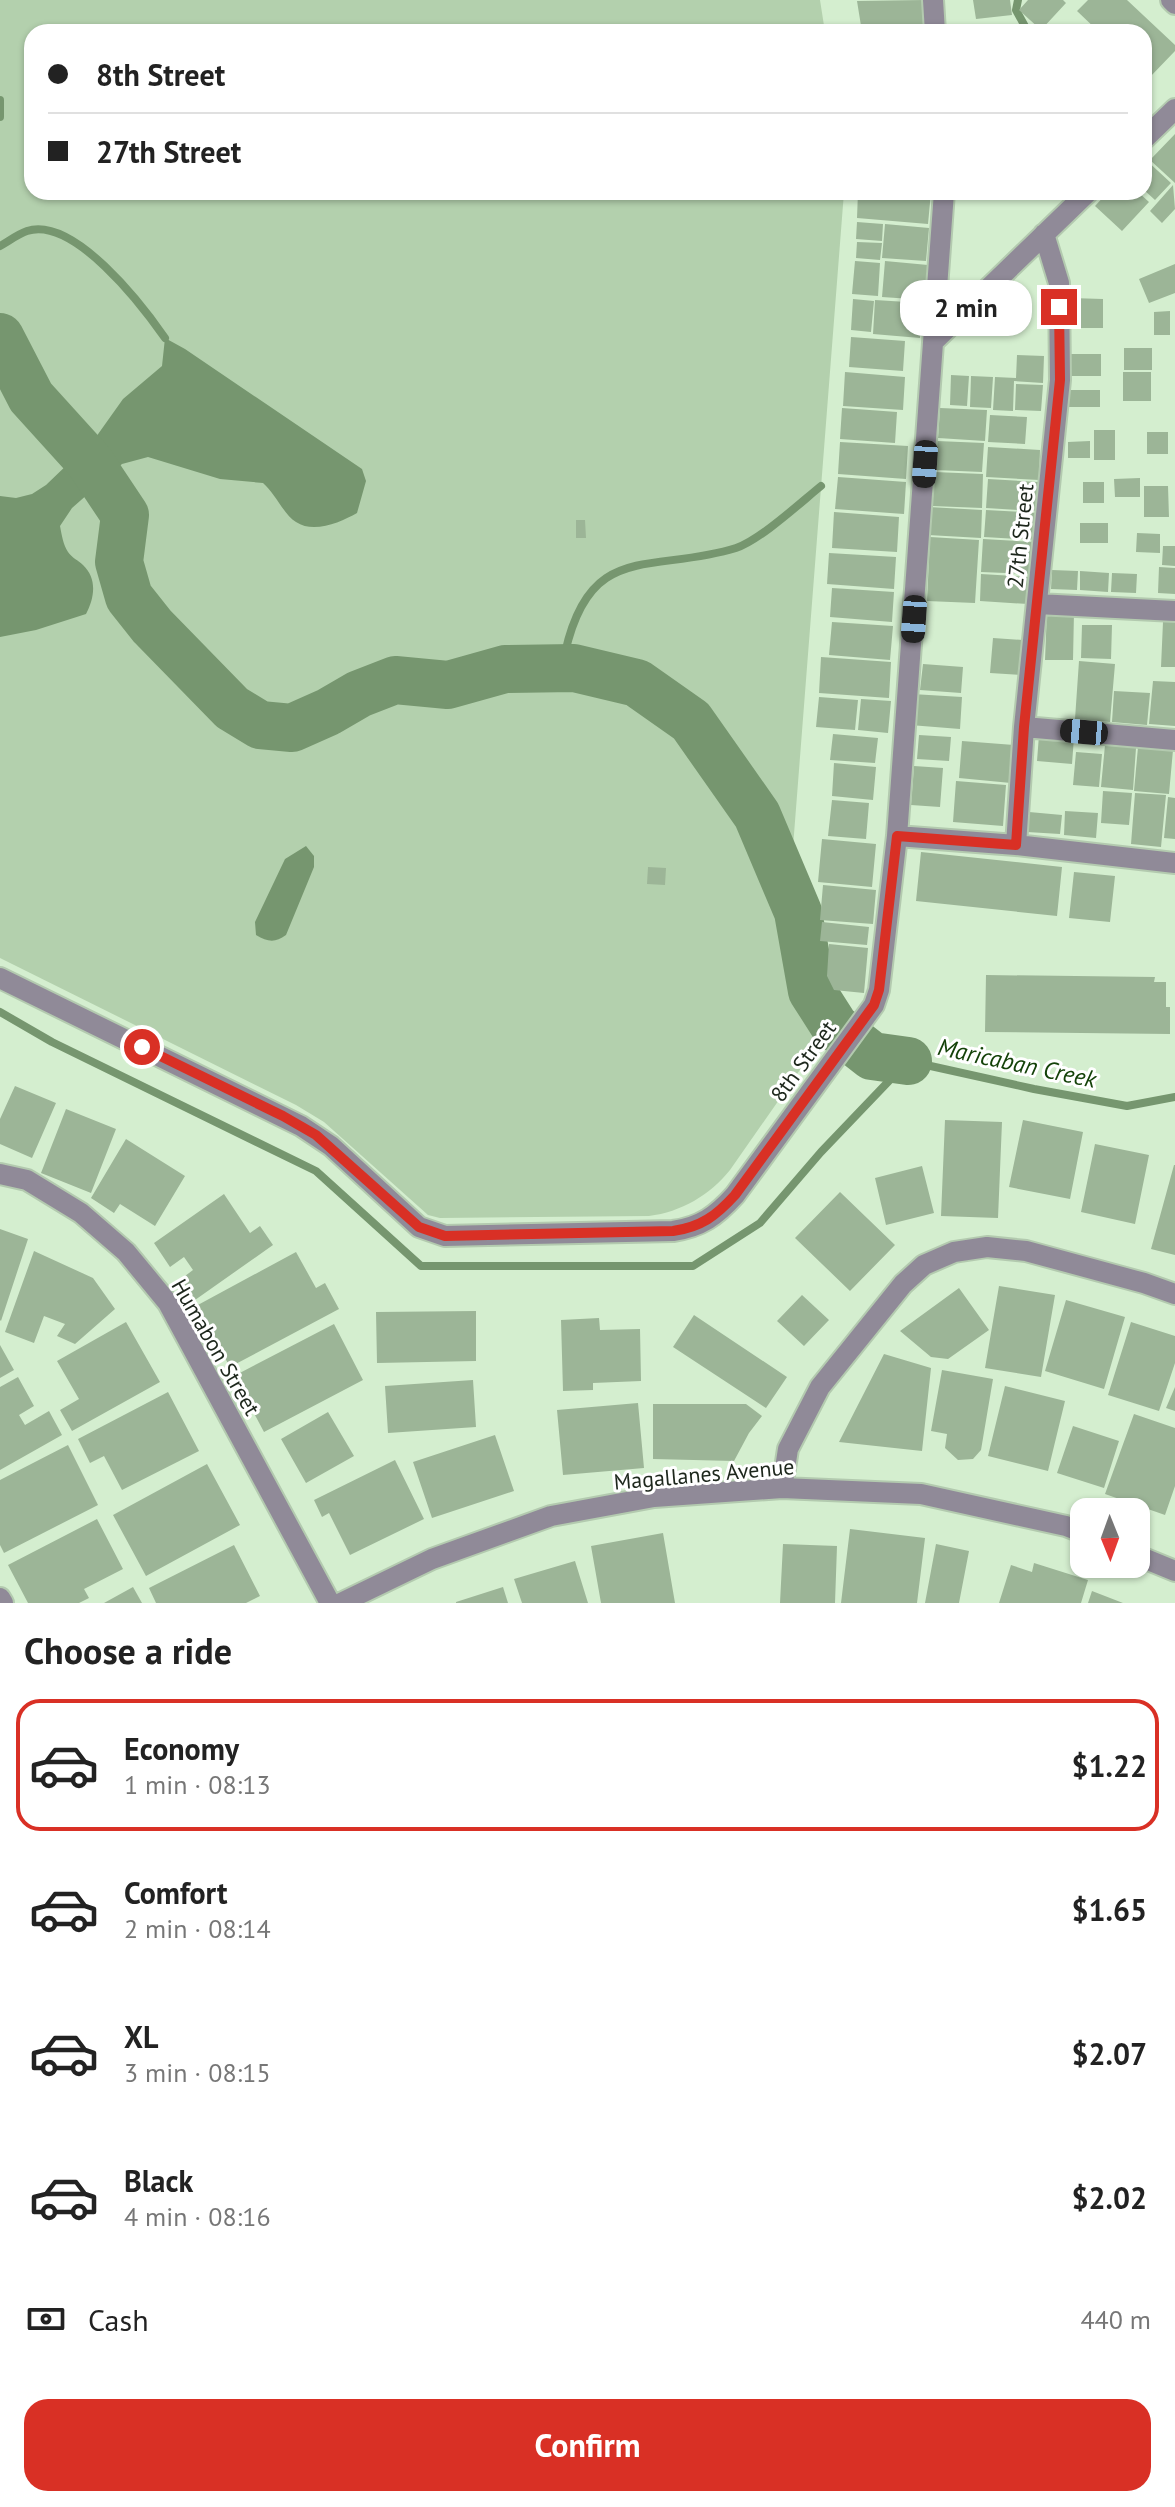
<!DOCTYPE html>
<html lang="en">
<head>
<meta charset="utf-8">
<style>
  body { margin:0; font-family:"PT Sans",sans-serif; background:#f6f6f6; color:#222; height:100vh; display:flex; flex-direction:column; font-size:30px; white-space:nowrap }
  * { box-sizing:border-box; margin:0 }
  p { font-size:26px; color:#767676 }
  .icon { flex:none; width:44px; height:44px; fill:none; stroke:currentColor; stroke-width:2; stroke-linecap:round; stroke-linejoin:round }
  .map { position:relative; height:1603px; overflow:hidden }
  .panel { display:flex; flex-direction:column; background:#fff; flex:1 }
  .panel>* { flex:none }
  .banner { position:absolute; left:24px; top:24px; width:1128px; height:176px; border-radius:24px; box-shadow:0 2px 6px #0004; display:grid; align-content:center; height:176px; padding:0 24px; background:#fff }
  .needle { width:52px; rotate:179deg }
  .fabs { position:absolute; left:1070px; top:1498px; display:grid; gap:16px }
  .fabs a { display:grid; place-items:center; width:80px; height:80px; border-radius:16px; background:#fff; box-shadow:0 2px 6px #0004; font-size:40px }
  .end { position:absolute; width:36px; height:36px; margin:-18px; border:10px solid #d93025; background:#fff; box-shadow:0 0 0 4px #fff }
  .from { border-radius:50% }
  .bubble { position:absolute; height:56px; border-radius:24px; background:#fff; box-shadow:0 2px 6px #0004; font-size:26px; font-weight:600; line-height:56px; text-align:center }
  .car { position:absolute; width:24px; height:48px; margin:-24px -12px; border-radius:10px; box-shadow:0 0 6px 2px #0007; background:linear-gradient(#222 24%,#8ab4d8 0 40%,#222 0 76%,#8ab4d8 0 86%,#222 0) }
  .banner b { display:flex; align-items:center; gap:28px; height:76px; font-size:30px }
  .banner b+b { border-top:2px solid #e0e0e0 }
  .banner i { width:20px; height:20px; background:#222 }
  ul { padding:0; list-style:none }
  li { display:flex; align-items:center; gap:24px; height:132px; margin:0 16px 12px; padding:0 8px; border:4px solid transparent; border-radius:24px }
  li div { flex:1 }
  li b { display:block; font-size:30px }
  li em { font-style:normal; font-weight:600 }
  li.current { border-color:#d93025 }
  li>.icon { width:72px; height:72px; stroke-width:1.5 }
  h2 { padding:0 24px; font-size:36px; line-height:96px }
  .pay { display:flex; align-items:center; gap:20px; height:88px; padding:0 24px; font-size:30px }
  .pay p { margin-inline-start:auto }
  .primary-button { display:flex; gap:16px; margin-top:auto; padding:16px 24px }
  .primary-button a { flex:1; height:92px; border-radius:24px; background:#d93025; color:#fff; font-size:32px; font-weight:600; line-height:92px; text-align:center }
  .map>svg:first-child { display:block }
  .green { fill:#b3d0ad }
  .water { fill:#76966f }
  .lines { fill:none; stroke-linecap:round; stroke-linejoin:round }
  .stream { stroke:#76966f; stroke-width:8 }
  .river { stroke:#76966f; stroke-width:48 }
  .building { fill:#9cb597 }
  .minor-casing { stroke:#b3caaf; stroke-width:24 }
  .minor { stroke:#908a98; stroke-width:20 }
  .route { stroke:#d93025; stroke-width:10 }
  .labels { text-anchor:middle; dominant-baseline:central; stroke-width:6; stroke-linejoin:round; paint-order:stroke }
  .street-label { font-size:22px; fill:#1d271c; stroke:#fff }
  .water-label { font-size:24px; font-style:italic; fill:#144209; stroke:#fff }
</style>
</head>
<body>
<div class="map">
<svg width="1175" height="1603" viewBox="0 0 1175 1603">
  <rect width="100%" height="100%" fill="#d4eecf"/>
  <path class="green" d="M0,0H820L825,32H32V192H844L787,924L820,1041L730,1170C710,1195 681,1212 649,1216L440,1218L428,1215L324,1122L296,1105L0,958Z"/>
  <path class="water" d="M165,338L185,349L362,469L366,481L357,513C341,522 314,534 296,522C284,515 275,493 263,483L220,479L148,457L122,464L72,508L60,526C62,536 63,544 68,552C72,558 78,560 83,565C98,579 94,599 86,614L36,630L0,637V496L16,498L32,494L46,485L96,437L123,399L162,366Z
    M306,846L314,856V867L286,935C275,943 268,942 256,935L255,922L285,859Z"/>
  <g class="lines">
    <path class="stream" d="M1018,0L1016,10L1028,32
      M0,100V117
      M0,246C9,241 18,234 27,231C74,216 142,305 165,338
      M574,668L565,653C590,540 652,574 736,548C760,540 800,503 821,486
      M0,1012L52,1042L316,1171L421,1266H693L760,1223L821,1152L908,1061L1034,1089L1127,1106L1175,1097"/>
    <path class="river" d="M0,337L31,397L89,461L125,515L119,562L129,597L152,626L232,708L260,725L292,728L328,712L359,694L395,680L448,685L505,669L574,668L637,683L691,721L757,815L798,912L812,991L835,1027L872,1056L908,1061"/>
  </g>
  <path class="building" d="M924,0L928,25L889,32H862L857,1Z
    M973,0H1010L1012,15L976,19Z
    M1028,0H1063L1066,3L1041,30L1019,10Z
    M1088,0H1127L1175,45V51L1149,78L1144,74V32H1099L1077,11Z
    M1175,134V183L1150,160Z
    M1144,158L1171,183L1155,200L1144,190Z
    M1173,185L1175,209L1162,223L1150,211Z
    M858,192H931L928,224L857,218Z
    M1108,192H1138L1149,202L1122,231L1095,206Z
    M857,222L883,224L882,241L856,239Z
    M885,224L929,228L926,261L882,258Z
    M857,242L882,243L880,260L856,258Z
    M855,261L880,263L878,296L852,294Z
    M885,261L928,265L926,300L882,297Z
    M1175,264V293L1149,303L1139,279Z
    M1071,298L1103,299V328H1071Z
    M853,299L874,301L871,332L851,330Z
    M875,300L923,303L920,338L873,334Z
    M1170,311V335H1154V312Z
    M851,337L905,341L903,371L849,367Z
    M1124,348H1152V370H1124Z
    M1069,354H1101V376H1069Z
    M1017,355L1044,356L1043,383L1014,381L1013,411L993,410L995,377L1016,378Z
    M845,372L905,377L903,410L843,406Z
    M1123,372H1151V401H1123Z
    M951,375L969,376L967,406L950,405Z
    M971,376L993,377L991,408L970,407Z
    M1016,384L1043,385L1041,411L1015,410Z
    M1067,390H1100V407H1066Z
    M842,408L897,412L895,443L840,439Z
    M940,408L987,410L985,441L938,438Z
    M990,415L1027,417L1025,444L988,442Z
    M1094,430H1115V460H1094Z
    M1147,432H1168V454H1147Z
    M937,441L984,443L982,472L935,470Z
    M1090,441V458H1068V442Z
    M840,442L908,446L906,479L838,474Z
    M988,447L1040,450L1039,480L986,477Z
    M934,472L983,474L982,508L932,506Z
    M838,477L906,482L904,514L835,509Z
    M1140,478V497H1115L1114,479Z
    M988,479L1038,482L1037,511L986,508Z
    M1083,482H1104V503H1083Z
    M1144,486H1168L1169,517H1144Z
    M929,507L982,510L981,538L928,535Z
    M986,510L1038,513L1037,540L984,537Z
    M834,512L899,517L897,552L832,548Z
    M576,520H585L586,538H576Z
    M1080,523H1108V543H1080Z
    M1137,533L1160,534V553L1136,552Z
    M930,537L979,540L975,603L927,601Z
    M983,539L1034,542L1032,574L981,572Z
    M1163,546H1175V566L1162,565Z
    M829,553L896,557L894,589L827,584Z
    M1159,567L1175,568V594L1158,593Z
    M1052,570L1078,571L1077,590L1051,589Z
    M1080,571L1109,573L1108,592L1080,590Z
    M1112,573L1137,574L1136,593L1111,592Z
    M981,574L1030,577L1028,604L980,601Z
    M832,588L894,592L892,622L830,617Z
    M1047,611L1074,612L1073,660H1045Z
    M832,622L893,626L890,660L829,655Z
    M1163,622H1175V667H1161Z
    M1082,625H1112L1111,659L1081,658Z
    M993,638L1023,640L1021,675L990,673Z
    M821,657L891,662L889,698L819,693Z
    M1079,661L1115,664L1110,722L1075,719Z
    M923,664L963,667L961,693L920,690Z
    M1153,681L1175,682V726L1149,724Z
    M1114,691L1150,693L1147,725L1112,722Z
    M912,694L962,697L960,729L910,725Z
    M819,697L858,700L855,730L816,727Z
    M861,699L891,701L888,733L858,730Z
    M833,734L878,738L875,763L830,760Z
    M919,735L951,737L949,761L917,759Z
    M1039,735L1074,737L1072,764L1037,761Z
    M962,741L1014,745L1011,783L959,778Z
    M1105,745L1136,748L1133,790L1101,787Z
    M1138,747L1173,750L1169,794L1134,791Z
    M1076,752L1102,754L1099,787L1073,785Z
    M834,763L876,767L873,800L832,796Z
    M914,766L943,768L940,807L911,805Z
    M956,781L1006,785L1003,826L953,822Z
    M1103,791L1132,793L1129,825L1101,823Z
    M1135,793L1166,795L1161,847L1131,844Z
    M1168,797L1175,798V839L1164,838Z
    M832,800L869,803L866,839L828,836Z
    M1065,811L1098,813L1096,838L1064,835Z
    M1029,812L1062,815L1060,834L1027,832Z
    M822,839L876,844L872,887L818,882Z
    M921,852L1062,867L1057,916L916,901Z
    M648,867L666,868L665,885L647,884Z
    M1074,872L1115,876L1110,922L1069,918Z
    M823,885L876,890L873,924L820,920Z
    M822,922L869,927L867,945L820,941Z
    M829,944L868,948L864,993L834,990L827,976Z
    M986,975L1155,977L1154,982H1166V1007H1170V1034L985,1032Z
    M15,1086L56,1103L32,1158L0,1144V1119Z
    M66,1109L116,1129L91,1193L41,1173Z
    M945,1120L1002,1122L998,1218L941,1216Z
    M1023,1120L1083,1132L1070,1199L1009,1187Z
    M126,1139L185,1176L155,1226L120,1204L114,1213L91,1198Z
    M1095,1144L1149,1155L1135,1224L1081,1212Z
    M1174,1165H1175V1255L1151,1249Z
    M922,1166L934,1213L886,1225L875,1178Z
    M840,1192L895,1245L850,1291L795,1238Z
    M224,1194L250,1233L260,1226L273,1245L195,1300L181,1279L193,1270L184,1257L170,1267L154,1243Z
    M0,1229L28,1239L1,1321L0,1320Z
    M34,1251L93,1278L115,1309L75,1344L57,1336L65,1324L44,1316L34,1343L5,1332Z
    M296,1252L316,1288L325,1283L339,1309L230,1367L196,1306Z
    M999,1286L1055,1295L1041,1377L985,1368Z
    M959,1288L989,1330L948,1359L931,1357L900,1331Z
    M802,1295L829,1320L804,1346L777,1321Z
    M1066,1300L1125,1317L1104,1389L1045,1371Z
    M476,1311V1361L377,1363L376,1312Z
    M694,1315L787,1377L766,1408L673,1347Z
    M599,1318L600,1330L640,1329L641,1381L593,1383V1390L563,1391L561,1320Z
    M126,1322L160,1382L72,1431L60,1410L79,1399L57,1361Z
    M1131,1322L1175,1336V1363L1159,1411L1108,1395Z
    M334,1324L363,1380L264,1432L234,1376Z
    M0,1345L14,1370L0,1378Z
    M884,1354L931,1368L922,1451L839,1442Z
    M942,1370L993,1379L981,1450L973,1459L958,1460L945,1448L947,1434L931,1431Z
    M18,1377L34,1406L19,1415L25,1425L49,1411L62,1435L0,1470V1387Z
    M473,1380L476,1427L388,1433L385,1386Z
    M1005,1386L1065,1401L1048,1471L988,1456Z
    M1175,1387V1411L1166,1408Z
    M168,1392L199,1451L122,1490L104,1456L90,1463L78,1439Z
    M638,1403L644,1468L563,1475L557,1410Z
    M653,1404H746L762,1416L749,1433L734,1461L653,1459Z
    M328,1412L354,1456L306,1483L281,1439Z
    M1134,1414L1175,1428V1486L1165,1515L1105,1494Z
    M1073,1426L1119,1441L1104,1488L1057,1473Z
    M495,1435L514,1491L432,1518L413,1462Z
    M68,1445L98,1505L4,1553L0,1545V1480Z
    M395,1460L424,1519L350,1555L329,1513L322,1517L314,1500Z
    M207,1464L240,1525L146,1576L113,1515Z
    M97,1519L123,1569L84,1589L89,1598L79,1603H28L8,1565Z
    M850,1529L925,1538L917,1603H841Z
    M663,1533L675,1603H601L591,1546Z
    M783,1544L837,1546L835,1603H780Z
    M936,1544L969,1551L959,1603H925Z
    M234,1545L260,1596L246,1603H156L149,1588Z
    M575,1561L588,1603H522L514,1579Z
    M1034,1563L1088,1580L1081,1603H999L1011,1565L1032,1572Z
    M133,1587L142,1603H104Z
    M503,1587L508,1603H456V1602Z
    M1092,1591L1123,1603H1088Z"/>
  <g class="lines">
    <g class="minor-casing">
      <path id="minor" d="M933,0L935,32
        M1171,0L1175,4
        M1144,139L1175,109
        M935,340L1088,192
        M1037,604L1175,611
        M1024,727L1175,740
        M897,836L1016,845L1175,863
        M1016,845L1024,727L1060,380L1059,283L1044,234
        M0,978L301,1126L331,1146L419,1227L445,1236L673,1231C701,1227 716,1216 735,1195L874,1005L879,990L897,836L944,192
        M0,1174L27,1180L81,1213L126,1252L168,1303L330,1603
        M782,1488L788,1449L820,1387L903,1284L924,1265L954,1252L987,1247L1026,1251L1144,1283L1175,1294
        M1136,1555L1175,1571
        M0,1598L3,1603
        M341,1603L432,1559L551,1516L654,1497L782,1488L921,1494L1066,1526L1084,1533"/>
    </g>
    <use href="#minor" class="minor"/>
  </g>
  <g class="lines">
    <path class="route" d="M142,1047L283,1116L316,1135L419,1227L445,1236L673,1231C701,1227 716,1216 735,1195L874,1005L879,990L897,836L1016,845L1024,727L1060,380L1059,307"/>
  </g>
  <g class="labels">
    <g class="street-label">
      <text transform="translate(1020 536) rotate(-84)">27th Street</text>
      <text transform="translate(803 1061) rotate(-54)">8th Street</text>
      <text transform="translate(216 1347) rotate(60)">Humabon Street</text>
      <text transform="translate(704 1474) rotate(-5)">Magallanes Avenue</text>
    </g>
    <g class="water-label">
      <text transform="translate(1017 1063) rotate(12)">Maricaban Creek</text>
    </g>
  </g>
</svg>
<div class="fabs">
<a><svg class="needle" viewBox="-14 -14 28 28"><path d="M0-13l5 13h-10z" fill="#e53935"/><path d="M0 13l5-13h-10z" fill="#767676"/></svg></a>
</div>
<i class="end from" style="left:142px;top:1047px"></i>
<i class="end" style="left:1059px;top:307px"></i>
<div class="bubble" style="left:900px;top:280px;width:132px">2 min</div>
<i class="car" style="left:925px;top:464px;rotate:184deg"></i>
<i class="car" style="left:914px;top:619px;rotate:184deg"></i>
<i class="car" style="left:1084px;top:732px;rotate:275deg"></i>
<div class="banner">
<b><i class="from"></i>8th Street</b>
<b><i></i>27th Street</b>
</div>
</div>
<section class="panel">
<h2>Choose a ride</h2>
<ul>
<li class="current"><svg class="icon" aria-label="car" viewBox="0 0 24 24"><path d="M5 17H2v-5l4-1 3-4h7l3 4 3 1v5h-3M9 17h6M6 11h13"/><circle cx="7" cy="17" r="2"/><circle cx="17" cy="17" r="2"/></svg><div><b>Economy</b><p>1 min · 08:13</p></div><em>$1.22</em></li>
<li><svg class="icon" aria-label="car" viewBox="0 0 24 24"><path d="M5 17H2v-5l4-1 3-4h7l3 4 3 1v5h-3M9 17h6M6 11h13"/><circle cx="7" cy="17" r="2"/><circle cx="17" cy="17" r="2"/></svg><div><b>Comfort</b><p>2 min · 08:14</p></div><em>$1.65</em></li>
<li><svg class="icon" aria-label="car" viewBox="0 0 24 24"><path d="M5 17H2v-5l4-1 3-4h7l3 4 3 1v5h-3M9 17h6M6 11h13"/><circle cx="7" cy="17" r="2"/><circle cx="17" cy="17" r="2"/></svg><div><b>XL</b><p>3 min · 08:15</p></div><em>$2.07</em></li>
<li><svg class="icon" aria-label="car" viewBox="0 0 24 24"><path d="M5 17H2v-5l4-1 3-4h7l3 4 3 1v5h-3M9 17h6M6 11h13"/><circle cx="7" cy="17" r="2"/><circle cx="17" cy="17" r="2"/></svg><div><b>Black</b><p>4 min · 08:16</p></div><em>$2.02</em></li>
</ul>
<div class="pay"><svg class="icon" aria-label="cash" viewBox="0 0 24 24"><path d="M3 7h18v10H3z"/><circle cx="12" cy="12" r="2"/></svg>Cash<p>440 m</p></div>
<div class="primary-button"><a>Confirm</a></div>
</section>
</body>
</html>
